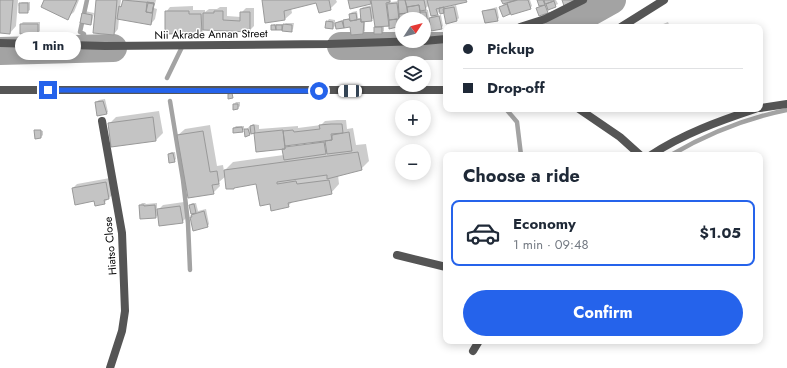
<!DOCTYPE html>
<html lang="en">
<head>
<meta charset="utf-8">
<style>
  body { margin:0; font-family:Jost,sans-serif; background:#f6f6f7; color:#1f2937; height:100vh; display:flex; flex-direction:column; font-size:15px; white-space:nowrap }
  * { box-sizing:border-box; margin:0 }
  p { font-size:13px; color:#747a83 }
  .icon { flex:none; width:22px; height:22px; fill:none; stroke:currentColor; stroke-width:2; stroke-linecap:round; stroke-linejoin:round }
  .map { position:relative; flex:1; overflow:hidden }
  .details { position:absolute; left:443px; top:152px; width:320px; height:192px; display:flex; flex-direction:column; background:#fff; border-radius:8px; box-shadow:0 2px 10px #0003 }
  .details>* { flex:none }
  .top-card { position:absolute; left:443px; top:24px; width:320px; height:88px; border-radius:8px; box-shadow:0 2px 10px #0003; display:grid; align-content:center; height:88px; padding:0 20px; background:#fff }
  .needle { width:26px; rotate:54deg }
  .buttons { position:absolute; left:395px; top:12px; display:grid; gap:8px }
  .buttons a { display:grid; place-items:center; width:36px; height:36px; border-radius:50%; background:#fff; box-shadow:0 2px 10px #0003; font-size:20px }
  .end { position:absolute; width:18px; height:18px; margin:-9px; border:5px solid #2563eb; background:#fff; box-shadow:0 0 0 2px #fff }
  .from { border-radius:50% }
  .bubble { position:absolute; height:28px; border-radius:14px; background:#fff; box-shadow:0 2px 10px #0003; font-size:13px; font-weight:700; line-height:28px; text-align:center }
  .car { position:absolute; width:12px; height:24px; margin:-12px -6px; border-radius:5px; box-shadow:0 0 3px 1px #0007; background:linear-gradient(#fff 24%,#345 0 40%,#fff 0 76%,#345 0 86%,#fff 0) }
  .top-card b { display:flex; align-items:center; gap:14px; height:38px; font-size:15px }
  .top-card b+b { border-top:1px solid #e0e1e3 }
  .top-card i { width:10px; height:10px; background:#1f2937 }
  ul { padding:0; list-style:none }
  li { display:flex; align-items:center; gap:12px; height:66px; margin:0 8px 6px; padding:0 12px; border:2px solid transparent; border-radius:8px }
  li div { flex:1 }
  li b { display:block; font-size:15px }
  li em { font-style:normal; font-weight:700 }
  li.selected { border-color:#2563eb }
  li>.icon { width:36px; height:36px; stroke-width:1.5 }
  h2 { padding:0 20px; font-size:18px; line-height:48px }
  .action { display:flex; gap:8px; margin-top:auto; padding:8px 20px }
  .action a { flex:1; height:46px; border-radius:24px; background:#2563eb; color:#fff; font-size:16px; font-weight:700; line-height:46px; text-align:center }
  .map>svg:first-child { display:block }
  .shadow { fill:#0003; fill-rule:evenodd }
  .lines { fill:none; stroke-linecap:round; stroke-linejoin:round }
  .stream { stroke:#a3a3a3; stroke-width:4.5 }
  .river { stroke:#a3a3a3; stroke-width:28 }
  .building { fill:#c4c4c4; stroke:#999; fill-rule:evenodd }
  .lane { stroke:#555; stroke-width:8 }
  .street { stroke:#555; stroke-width:8 }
  .route { stroke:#2563eb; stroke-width:5 }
  .labels { text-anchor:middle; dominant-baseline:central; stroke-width:3; stroke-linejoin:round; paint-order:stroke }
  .street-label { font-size:11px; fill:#000; stroke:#fff }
</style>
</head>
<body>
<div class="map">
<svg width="787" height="368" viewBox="0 0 787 368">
  <rect width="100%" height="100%" fill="#fff"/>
  <path class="shadow" d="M0,0H18L16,26L10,33L0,32Z
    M45,0H79L74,12L67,18Z
    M97,0H121L120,7L123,4L124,0H158H156L154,8L157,9L155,19L151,24L119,18L118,29L114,34Z
    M263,0H336L337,2L330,9L317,2L291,8L292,13L285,19L266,22Z
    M349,0H391V2L399,1V0H467L446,5V7L456,5L459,18L457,20L445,12L440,11L435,16L441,15L443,26L441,28L431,27L428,30H424V19H402V26L400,23L397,26L390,24L384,25V31L382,33L375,28L376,26L375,17L371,20L365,21V31L363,33L351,26L337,28L336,23L339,21L351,18L350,14L352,12L357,11L358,18H362L361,9L363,7L373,5L372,1L370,3ZM429,5L432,16L429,19L428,10H424Z
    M502,0H530L532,6L530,8L504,16L501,7L504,4Z
    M538,0H556L558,4L549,8L548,12L540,15L537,8L540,5Z
    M22,2H30V10L27,12L18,5Z
    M193,6V10H205V12L209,9H217L220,7H227V16L241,17V13L246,8H254V26L249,31L204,29L201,32L166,12L170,7Z
    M497,7L499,18L497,20L484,12L486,10Z
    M85,11L94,13L92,22L90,24L83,13Z
    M329,19L335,20V26L333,28L327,22Z
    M23,22H40V31L38,33L21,24Z
    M668,22L670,27H656Z
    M286,23H294L293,29L291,31L283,27L282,29H272V26L274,24H283V25Z
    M105,99L108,112L106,114L96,102L99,100Z
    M236,102H240V106L238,108L234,104Z
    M159,111L163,133L156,140L112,146L109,124L116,117Z
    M337,120H346L347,129L353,128L356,145L366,144L369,161L361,169L338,175L339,184L331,193L294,200L288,206L271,203L256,183L226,176L219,182L220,186L213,193L178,135L185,129L210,125L217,166L223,165L224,171L233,162L284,155L283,148L255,134L257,132L249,134L245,130L253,124L259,125V129L298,126V128L321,125L325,121ZM313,142V144L287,148L286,145Z
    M236,126H244V129L242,131L234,128Z
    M35,130L43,131V135L41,137L35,138Z
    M171,152H175L176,159L174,161L169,154Z
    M110,178L113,194L104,203L95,200L73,188L77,184Z
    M184,202L187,217L182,222L159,214L156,217L140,205L142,203H145L146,204L157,203V211L163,205Z
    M192,203H196L198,211L206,209L209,224L207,227L191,218L193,216L190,205Z"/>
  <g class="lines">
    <path class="stream" d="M87,0L80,32L84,34L85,51L100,49
      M167,78L182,47
      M170,101L183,180L188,223L190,270
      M506,109L517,122L521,155
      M671,155C707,134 747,118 787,110"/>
    <path class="river" d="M550,27L587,14L612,0
      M341,46H446
      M0,51L113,48"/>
  </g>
  <path class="building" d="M0,0H13L10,34L0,33Z
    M44,0H77L68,20L41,7Z
    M96,0H117L114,35L93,33Z
    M123,0L154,3L151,25L117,19L119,6L121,7ZM147,2L154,3L152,13L146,12Z
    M262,0H329L331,10L319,13L316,3L284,11L285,20L265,23Z
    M348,0H370L371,4L350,9Z
    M371,0H389L390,2L386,3L389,26L375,27Z
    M398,0H405L408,13L399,14Z
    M405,0H424L426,10L420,11L419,5L407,7Z
    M427,0H466L467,2L436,9L438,15L431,16Z
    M501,0H516L503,4Z
    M518,0H528L531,9L511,15L507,3Z
    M537,0H543L545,5L539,6Z
    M544,0H554V1L545,4Z
    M562,0H575L564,6Z
    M554,1L556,7L548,10L546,4Z
    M19,3H28V13H19Z
    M148,3L154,4L152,13L146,12Z
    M397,3L399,19L389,20L387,4Z
    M507,4L510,14L503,17L499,7Z
    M419,5L421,19H408L407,7Z
    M545,5L548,13L539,16L536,8Z
    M370,7L372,21L361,22L360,9Z
    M444,7V13L440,14L439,8Z
    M454,7L457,21L446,24L443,9Z
    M495,9L498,21L485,23L482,11Z
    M165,11H189V14H201L202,33L165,34Z
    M214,11H223V20L240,21V12H250V32L203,30V13H214Z
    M420,12H426L428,24L424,25V19H421Z
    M82,13L92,15L91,25L80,23Z
    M356,13L357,20L350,21L349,14Z
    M408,13V19H402V27H400L399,14Z
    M439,16L442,29L431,31L429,18Z
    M349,19L350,21L361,19V22H364L363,34L351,35L350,27L344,28L343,20Z
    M397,19V27L389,29V20Z
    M326,21L333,22V29L325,28Z
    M342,21L344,28L336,29L335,23Z
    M20,24H38V34H20Z
    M283,24L292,25V32L282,31Z
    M428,24V31H424V25Z
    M271,25H275L276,30H271Z
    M276,25H282V30H276Z
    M374,27H382V34H374Z
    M232,93L233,98L228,99V94Z
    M103,101L107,114L97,116L95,102Z
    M233,104H238V109L233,110Z
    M153,117L156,141L111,147L108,123Z
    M331,124H342L343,133L331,134L332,140L285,146L283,131L293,130L294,132L320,129L319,125Z
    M254,125L255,133L251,134L250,126Z
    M242,127L243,132L233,133V128Z
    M244,129H248L250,135L245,137Z
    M34,130H41V138L35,139Z
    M283,130L285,149L256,152L254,133Z
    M203,131L210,172L217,171L219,184L212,185L214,194L188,198L177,135Z
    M349,132L352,151L327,154L325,141L332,140V135Z
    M324,142L326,154L284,160L282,149H285V147Z
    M358,152L362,170L327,179V175L277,182V184L296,181L297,184L329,180L332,194L288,203L289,207L271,211L270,204L260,206L256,184L234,188V189H226L224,170Z
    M173,153L175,162L169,163L168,154Z
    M106,182L109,199L104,200L105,204L95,206L94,201L75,205L72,188Z
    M194,204L196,213L191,214L189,205Z
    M139,205H144V206L155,205L156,218L140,219Z
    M180,206L183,223L159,226L157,209Z
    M204,211L208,227L193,231L190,217H192L191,215Z"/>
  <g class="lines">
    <path class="lane" d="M397,255L446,267"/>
    <path class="street" d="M520,27L545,19L583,0
      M621,27L664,0
      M424,41L446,39
      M0,43L105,46L328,44L421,41
      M0,90H446
      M760,108L787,104
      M579,109L620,137L640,155
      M102,121L122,233L125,311L122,331L110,368
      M651,155C683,134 719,121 755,109
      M473,351L479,341"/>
  </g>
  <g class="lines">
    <path class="route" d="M48,90L319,91"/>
  </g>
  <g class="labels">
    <g class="street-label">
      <text transform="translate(211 34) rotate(-1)">Nii Akrade Annan Street</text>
      <text transform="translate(110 246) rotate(-95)">Hiatso Close</text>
    </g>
  </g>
</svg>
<div class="buttons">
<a><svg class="needle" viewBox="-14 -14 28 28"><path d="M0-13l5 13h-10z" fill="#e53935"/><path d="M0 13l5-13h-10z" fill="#747a83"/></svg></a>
<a><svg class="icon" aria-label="layers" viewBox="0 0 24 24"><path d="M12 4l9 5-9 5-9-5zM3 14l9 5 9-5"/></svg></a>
<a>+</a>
<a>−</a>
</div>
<i class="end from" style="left:319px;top:91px"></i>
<i class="end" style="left:48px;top:90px"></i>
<div class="bubble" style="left:15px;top:32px;width:66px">1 min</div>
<i class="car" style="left:350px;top:91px;rotate:270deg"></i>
<div class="top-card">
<b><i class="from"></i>Pickup</b>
<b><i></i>Drop-off</b>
</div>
<section class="details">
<h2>Choose a ride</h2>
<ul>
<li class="selected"><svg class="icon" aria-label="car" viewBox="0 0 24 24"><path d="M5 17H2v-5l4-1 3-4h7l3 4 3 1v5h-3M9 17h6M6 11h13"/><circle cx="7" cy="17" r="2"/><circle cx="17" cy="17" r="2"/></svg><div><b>Economy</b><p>1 min · 09:48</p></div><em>$1.05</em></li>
</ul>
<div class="action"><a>Confirm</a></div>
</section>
</div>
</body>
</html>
